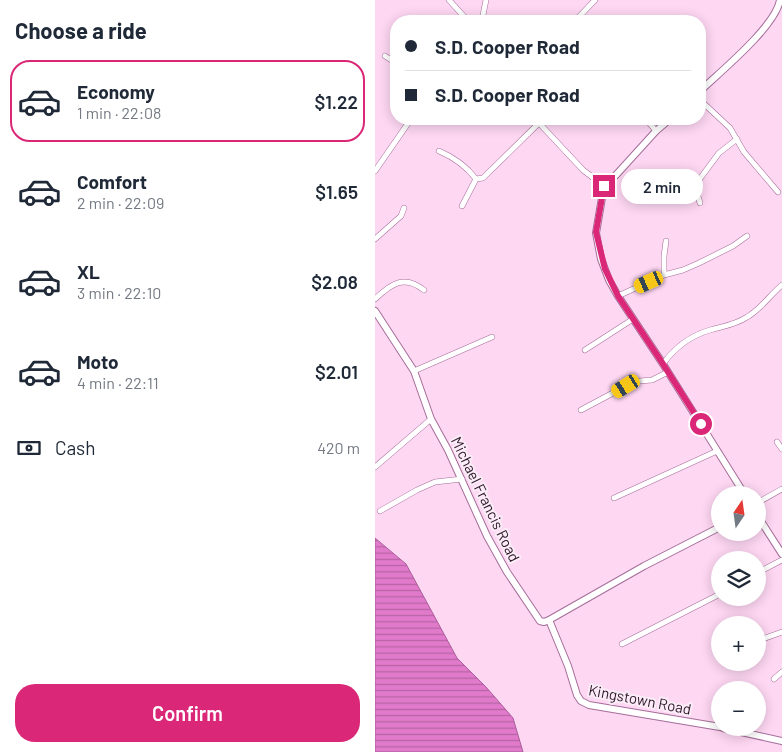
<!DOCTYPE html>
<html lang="en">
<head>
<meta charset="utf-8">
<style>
  body { margin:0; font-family:Barlow,sans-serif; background:#f6f6f7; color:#1f2937; height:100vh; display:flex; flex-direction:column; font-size:19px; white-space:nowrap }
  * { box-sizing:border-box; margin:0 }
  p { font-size:16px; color:#747a83 }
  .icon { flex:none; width:28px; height:28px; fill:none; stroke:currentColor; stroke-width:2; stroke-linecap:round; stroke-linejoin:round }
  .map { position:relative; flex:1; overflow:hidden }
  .side { display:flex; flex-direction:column; background:#fff; width:375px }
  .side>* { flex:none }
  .guide { position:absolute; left:15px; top:15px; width:316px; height:110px; border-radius:20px; box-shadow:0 2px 12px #0003; display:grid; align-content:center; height:110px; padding:0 15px; background:#fff }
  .needle { width:32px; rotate:13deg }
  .buttons { position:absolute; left:336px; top:486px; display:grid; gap:10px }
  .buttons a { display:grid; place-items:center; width:55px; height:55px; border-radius:50%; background:#fff; box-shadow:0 2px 12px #0003; font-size:25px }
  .end { position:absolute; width:22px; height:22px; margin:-11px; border:6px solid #db2777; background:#fff; box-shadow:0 0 0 2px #fff }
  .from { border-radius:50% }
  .bubble { position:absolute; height:35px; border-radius:18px; background:#fff; box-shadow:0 2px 12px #0003; font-size:16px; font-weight:600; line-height:35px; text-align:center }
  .car { position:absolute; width:15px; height:30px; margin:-15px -8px; border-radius:6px; box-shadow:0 0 4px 1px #0007; background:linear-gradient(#f5c518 24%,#345 0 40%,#f5c518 0 76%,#345 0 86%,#f5c518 0) }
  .guide b { display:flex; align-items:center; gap:18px; height:48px; font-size:19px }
  .guide b+b { border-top:1px solid #e0e1e3 }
  .guide i { width:12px; height:12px; background:#1f2937 }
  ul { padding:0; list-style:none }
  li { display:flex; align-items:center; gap:15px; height:82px; margin:0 10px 8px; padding:0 5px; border:2px solid transparent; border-radius:20px }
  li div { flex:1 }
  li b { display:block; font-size:19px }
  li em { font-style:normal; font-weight:600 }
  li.on { border-color:#db2777 }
  li>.icon { width:45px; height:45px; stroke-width:1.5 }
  h2 { padding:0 15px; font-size:22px; line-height:60px }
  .pay { display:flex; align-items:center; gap:12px; height:55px; padding:0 15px; font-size:19px }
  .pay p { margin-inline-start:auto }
  .action { display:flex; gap:10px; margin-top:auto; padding:10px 15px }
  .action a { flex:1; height:58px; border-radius:20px; background:#db2777; color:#fff; font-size:20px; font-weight:600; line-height:58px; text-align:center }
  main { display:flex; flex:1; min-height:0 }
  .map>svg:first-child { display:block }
  .water { fill:url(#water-rules); stroke:#ab5c9a }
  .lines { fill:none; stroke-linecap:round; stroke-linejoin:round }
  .minor-casing { stroke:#a66d99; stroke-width:6 }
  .tertiary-casing { stroke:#a66d99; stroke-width:8 }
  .minor { stroke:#fff; stroke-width:5 }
  .tertiary { stroke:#fff; stroke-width:6 }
  .route { stroke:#db2777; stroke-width:6 }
  .labels { text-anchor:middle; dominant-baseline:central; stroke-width:4; stroke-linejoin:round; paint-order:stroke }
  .street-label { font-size:15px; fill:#2e1729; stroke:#fbedf7 }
</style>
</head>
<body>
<main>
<section class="side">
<h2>Choose a ride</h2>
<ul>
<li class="on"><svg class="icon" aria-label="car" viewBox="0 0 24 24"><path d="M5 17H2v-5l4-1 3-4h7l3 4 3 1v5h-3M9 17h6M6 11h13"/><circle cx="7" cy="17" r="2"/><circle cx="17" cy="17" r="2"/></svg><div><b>Economy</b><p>1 min · 22:08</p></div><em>$1.22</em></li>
<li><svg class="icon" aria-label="car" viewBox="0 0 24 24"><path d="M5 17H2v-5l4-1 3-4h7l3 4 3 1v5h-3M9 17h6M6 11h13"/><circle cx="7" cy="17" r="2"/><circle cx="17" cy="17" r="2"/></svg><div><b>Comfort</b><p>2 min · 22:09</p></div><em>$1.65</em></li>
<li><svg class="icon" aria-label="car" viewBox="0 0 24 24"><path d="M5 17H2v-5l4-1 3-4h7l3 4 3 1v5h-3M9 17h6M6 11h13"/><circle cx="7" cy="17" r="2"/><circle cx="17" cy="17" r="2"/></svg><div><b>XL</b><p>3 min · 22:10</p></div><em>$2.08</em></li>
<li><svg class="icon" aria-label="car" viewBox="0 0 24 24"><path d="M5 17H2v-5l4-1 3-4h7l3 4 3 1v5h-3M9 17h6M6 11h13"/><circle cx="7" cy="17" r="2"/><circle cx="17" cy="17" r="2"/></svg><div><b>Moto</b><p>4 min · 22:11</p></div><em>$2.01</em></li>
</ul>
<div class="pay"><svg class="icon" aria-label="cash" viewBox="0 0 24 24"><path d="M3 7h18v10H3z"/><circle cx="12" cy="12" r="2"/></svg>Cash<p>420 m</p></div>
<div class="action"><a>Confirm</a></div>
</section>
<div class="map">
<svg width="407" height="752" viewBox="0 0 407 752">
  <defs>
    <pattern id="water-rules" width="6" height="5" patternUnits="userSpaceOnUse" patternTransform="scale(1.25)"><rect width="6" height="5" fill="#e17acb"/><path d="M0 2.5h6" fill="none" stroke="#b763a5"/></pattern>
  </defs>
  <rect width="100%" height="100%" fill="#fed7f3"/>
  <path class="water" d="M0,538L31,564L82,658L111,687L138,718L148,752H0Z"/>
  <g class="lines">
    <g class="minor-casing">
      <path id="minor" d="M74,0L93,21
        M109,21L108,15L111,0
        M200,21L220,0
        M10,56L21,63
        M325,100L355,128L369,152L403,192
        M163,119L164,123L208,170L229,186
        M271,119L281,131
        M64,151C78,157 92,167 101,179
        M0,171L36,119
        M325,203L321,190V184L344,153L362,139
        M87,206L101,179L108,178L113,173L164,123
        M0,239L26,216L29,208
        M289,275V256L291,241
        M243,296L289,275L308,270L324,263L358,246L372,236
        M0,299C16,284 29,274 49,290
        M210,350L258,319
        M288,364C300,347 315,336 335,330C349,326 360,325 372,317C386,309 395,295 407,285
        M39,371L117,337
        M206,410L251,386L265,381L277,380L293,372
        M402,442L407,449
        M0,467L56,419
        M239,498L342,451
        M382,503L407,489
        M5,511L42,490L60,482L87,479
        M382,573L407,560
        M382,641L407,632
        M247,644L345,594
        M399,679L407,672"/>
    </g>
    <g class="tertiary-casing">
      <path id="tertiary" d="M325,91C345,72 401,26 405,0
        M295,119L281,131L241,175L229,186L221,233L226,259L234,280L243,296L288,364L370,495
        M0,311L39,371L56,419L73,450L112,536L132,572L165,621L169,622L174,620L269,566L345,527
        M382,515L407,554
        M174,620L193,666L202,695L206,701L214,705L345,727
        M348,728L407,741"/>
    </g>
    <use href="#minor" class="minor"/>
    <use href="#tertiary" class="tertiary"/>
  </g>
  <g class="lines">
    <path class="route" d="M229,186L221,232L230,269L243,296L288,364L326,424"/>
  </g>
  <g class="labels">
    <g class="street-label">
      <text transform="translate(111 499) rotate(64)">Michael Francis Road</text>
      <text transform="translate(265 699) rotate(11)">Kingstown Road</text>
    </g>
  </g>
</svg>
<div class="buttons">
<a><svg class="needle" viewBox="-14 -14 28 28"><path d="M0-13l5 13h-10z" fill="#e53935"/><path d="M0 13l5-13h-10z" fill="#747a83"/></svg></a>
<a><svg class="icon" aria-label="layers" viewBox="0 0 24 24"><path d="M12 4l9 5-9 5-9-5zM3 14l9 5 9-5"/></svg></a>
<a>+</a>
<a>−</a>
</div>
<i class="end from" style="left:326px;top:424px"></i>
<i class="end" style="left:229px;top:186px"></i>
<div class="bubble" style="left:246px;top:169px;width:82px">2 min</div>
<i class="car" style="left:274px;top:282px;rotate:246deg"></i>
<i class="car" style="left:251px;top:386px;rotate:239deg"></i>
<div class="guide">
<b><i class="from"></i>S.D. Cooper Road</b>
<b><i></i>S.D. Cooper Road</b>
</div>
</div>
</main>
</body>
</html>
